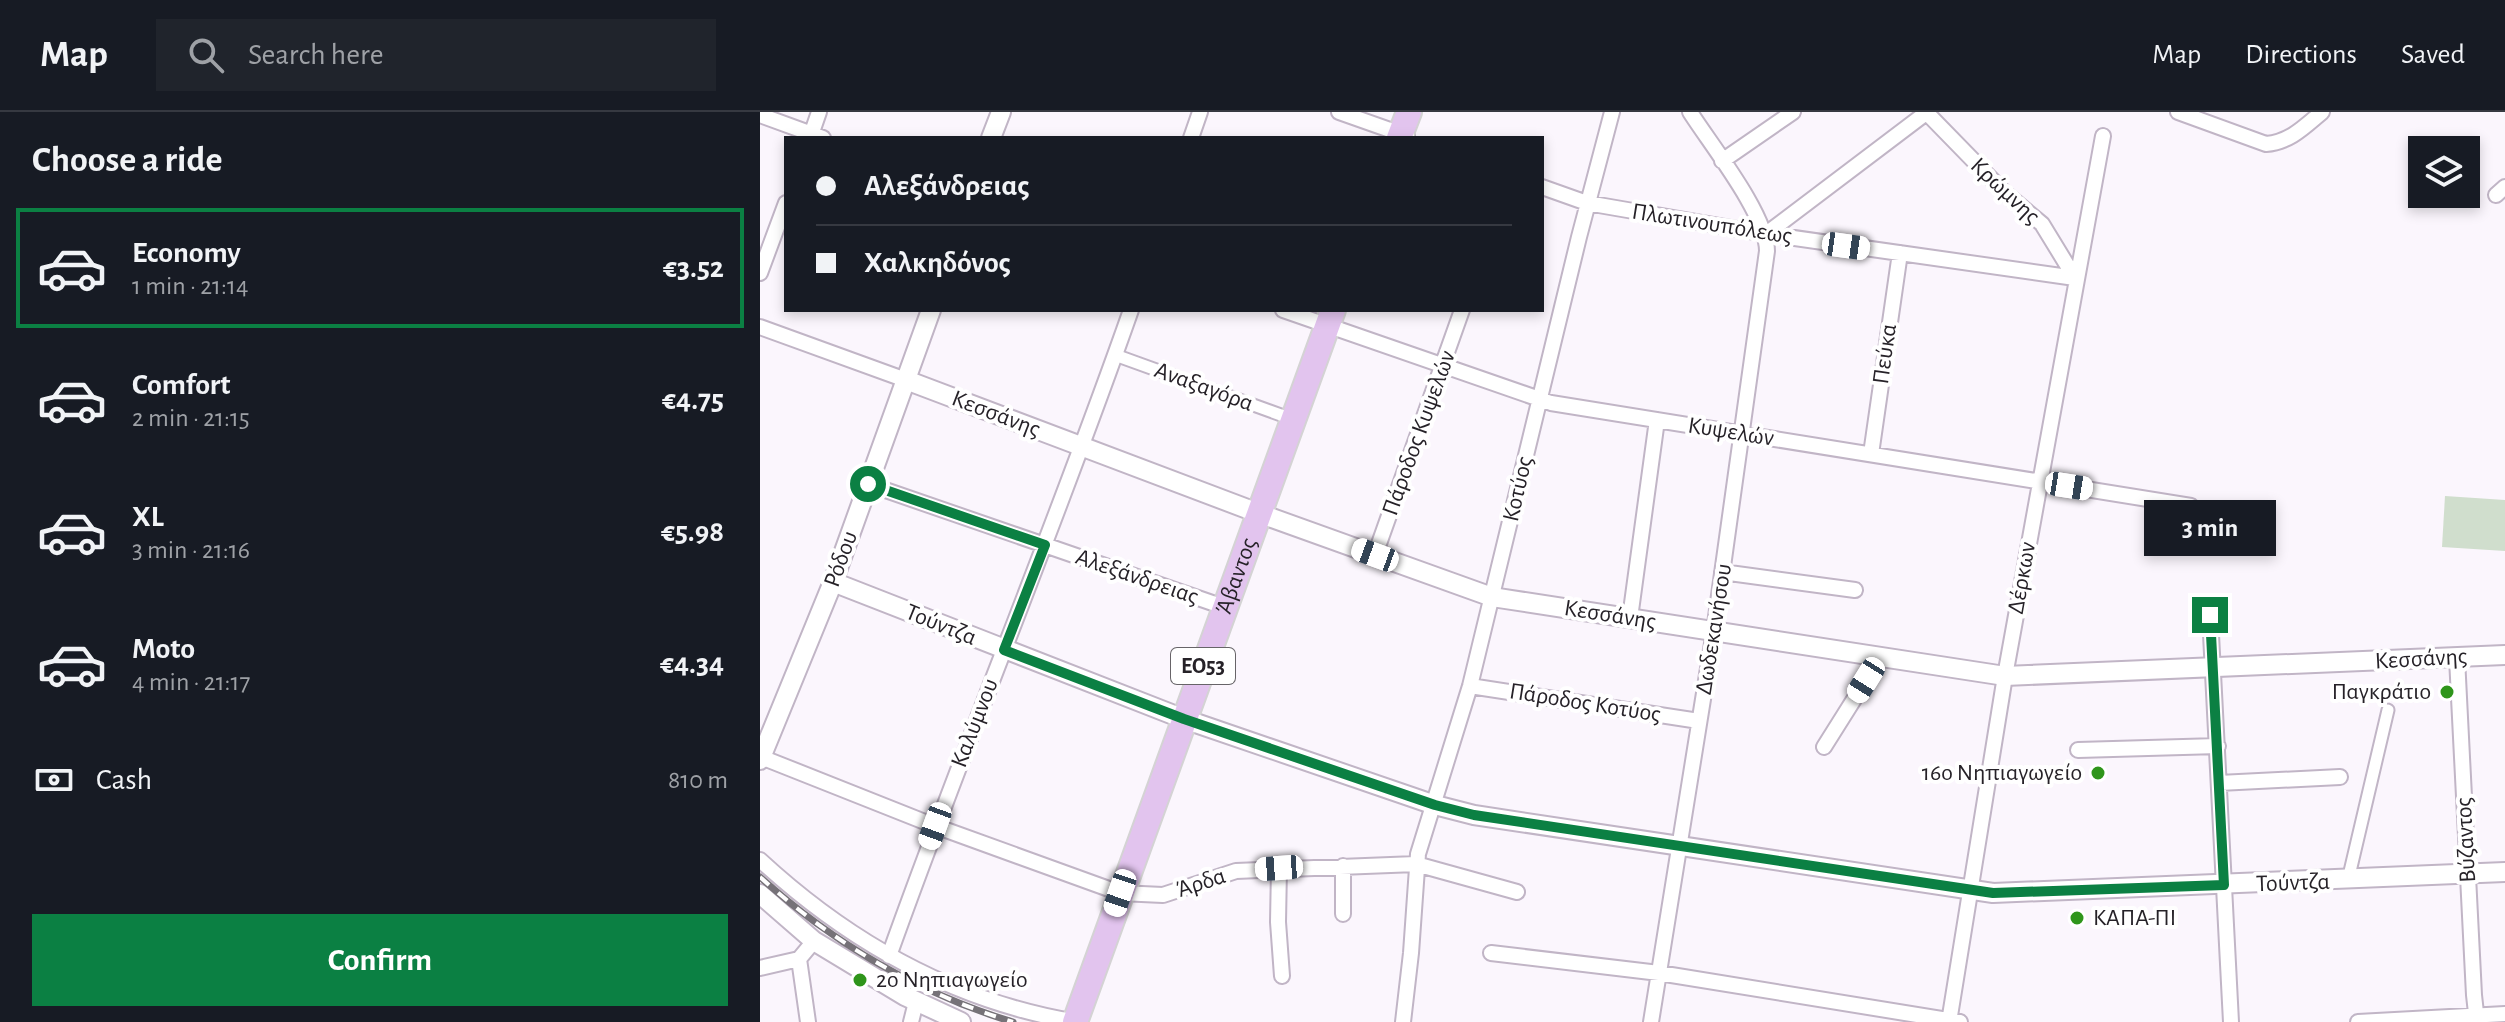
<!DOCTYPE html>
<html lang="en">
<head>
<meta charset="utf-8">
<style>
  body { margin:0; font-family:"Alegreya Sans",sans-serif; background:#20242c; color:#f1f3f6; height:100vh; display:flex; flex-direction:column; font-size:30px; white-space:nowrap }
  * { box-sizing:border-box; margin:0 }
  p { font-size:26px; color:#9ea1a6 }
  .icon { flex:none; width:44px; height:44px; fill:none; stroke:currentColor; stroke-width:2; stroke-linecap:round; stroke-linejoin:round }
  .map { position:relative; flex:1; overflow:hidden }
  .drawer { display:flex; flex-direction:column; background:#171b24; width:760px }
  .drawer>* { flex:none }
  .guide { position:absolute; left:24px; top:24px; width:760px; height:176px; border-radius:0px; box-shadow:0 4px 12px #0003; display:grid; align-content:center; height:176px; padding:0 32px; background:#171b24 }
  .buttons { position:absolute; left:1648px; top:24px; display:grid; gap:16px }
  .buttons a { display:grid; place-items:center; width:72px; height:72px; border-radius:0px; background:#171b24; box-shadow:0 4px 12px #0003; font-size:40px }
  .end { position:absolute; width:36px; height:36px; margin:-18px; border:10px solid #0b8043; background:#fff; box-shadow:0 0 0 4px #fff }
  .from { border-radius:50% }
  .bubble { position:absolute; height:56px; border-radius:0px; background:#171b24; box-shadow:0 4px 12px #0003; font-size:26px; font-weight:600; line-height:56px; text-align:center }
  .car { position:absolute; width:24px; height:48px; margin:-24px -12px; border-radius:10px; box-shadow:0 0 6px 2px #0007; background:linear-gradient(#fff 24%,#345 0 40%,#fff 0 76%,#345 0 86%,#fff 0) }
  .guide b { display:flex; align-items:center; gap:28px; height:76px; font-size:30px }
  .guide b+b { border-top:2px solid #363941 }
  .guide i { width:20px; height:20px; background:#f1f3f6 }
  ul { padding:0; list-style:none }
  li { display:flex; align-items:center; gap:24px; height:120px; margin:0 16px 12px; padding:0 16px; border:4px solid transparent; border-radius:0px }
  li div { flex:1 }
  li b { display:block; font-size:30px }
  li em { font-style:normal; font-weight:600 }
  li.current { border-color:#0b8043 }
  li>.icon { width:72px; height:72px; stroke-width:1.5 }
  h2 { padding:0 32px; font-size:36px; line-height:96px }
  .pay { display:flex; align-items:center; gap:20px; height:88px; padding:0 32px; font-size:30px }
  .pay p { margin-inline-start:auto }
  .action { display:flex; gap:16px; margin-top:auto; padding:16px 32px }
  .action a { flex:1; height:92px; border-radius:0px; background:#0b8043; color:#fff; font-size:32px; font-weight:600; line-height:92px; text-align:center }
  header { display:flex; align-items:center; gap:48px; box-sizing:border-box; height:112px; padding:0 40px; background:#171b24; border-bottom:2px solid #363941 }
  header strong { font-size:38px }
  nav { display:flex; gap:44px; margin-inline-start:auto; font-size:28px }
  .search { width:560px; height:72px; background:#20242c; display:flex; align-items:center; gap:20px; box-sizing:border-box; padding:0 28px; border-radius:0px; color:#9ea1a6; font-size:30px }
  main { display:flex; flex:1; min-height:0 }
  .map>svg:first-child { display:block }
  .green { fill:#d0decd }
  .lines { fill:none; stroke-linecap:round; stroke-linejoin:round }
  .pedestrian-casing { stroke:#c1b5c6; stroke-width:15 }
  .minor-casing { stroke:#c1b5c6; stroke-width:18 }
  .tertiary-casing { stroke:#c1b5c6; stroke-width:22 }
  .primary-casing { stroke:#d4d3d4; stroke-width:28 }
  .pedestrian { stroke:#fff; stroke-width:11 }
  .minor { stroke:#fff; stroke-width:14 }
  .tertiary { stroke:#fff; stroke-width:18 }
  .primary { stroke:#e2c4ee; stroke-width:24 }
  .rail-casing { stroke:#767278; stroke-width:7 }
  .rail { stroke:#fff; stroke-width:4; stroke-dasharray:12; stroke-linecap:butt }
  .route { stroke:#0b8043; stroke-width:10 }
  .poi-dot { fill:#2f951b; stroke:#fff; stroke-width:3 }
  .labels { text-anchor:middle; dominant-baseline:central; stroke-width:8; stroke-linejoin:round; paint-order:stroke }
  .shield { fill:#fff; stroke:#676468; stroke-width:2 }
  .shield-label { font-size:22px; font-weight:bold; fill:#262228 }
  .street-label { font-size:24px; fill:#262228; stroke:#fff }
  .poi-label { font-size:24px; fill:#262228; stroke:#fff; text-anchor:end }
</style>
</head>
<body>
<header>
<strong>Map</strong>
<div class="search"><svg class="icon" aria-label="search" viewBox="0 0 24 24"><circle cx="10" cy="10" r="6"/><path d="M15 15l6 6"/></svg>Search here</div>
<nav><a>Map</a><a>Directions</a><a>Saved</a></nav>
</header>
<main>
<section class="drawer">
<h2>Choose a ride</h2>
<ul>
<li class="current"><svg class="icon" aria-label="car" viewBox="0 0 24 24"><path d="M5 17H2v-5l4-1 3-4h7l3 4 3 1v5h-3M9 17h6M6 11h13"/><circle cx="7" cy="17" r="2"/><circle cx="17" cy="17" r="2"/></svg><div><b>Economy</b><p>1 min · 21:14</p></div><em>€3.52</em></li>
<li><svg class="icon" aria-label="car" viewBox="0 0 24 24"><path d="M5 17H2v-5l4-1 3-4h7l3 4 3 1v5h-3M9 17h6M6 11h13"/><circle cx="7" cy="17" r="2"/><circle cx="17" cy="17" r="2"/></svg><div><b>Comfort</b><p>2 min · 21:15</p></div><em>€4.75</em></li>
<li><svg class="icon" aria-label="car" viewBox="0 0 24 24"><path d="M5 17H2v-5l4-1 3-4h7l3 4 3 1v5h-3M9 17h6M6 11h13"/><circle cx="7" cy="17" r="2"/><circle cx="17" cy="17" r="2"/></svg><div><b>XL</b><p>3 min · 21:16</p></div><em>€5.98</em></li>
<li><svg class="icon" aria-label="car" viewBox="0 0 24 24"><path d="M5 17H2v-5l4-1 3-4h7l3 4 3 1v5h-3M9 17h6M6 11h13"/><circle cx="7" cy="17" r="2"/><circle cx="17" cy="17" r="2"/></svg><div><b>Moto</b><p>4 min · 21:17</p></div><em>€4.34</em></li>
</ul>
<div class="pay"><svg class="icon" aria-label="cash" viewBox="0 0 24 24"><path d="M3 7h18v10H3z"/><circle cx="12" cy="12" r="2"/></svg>Cash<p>810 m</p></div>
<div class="action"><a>Confirm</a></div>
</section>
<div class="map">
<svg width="1745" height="910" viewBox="0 0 1745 910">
  <rect width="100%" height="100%" fill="#fbf6fd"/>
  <path class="green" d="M1685,384L1745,388V439L1682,435Z"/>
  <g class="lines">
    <g class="pedestrian-casing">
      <path id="pedestrian" d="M355,243L532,307
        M1588,768L1628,598"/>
    </g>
    <g class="minor-casing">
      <path id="minor" d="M579,0L647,24
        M1166,0L1245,81L1282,112L1315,166
        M1418,0L1506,32C1530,30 1544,15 1562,0
        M0,3L63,26
        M50,26L59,0
        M431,26L440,0
        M962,49L1033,0
        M782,75L827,91L1006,122L1315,166
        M1736,83L1745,75
        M1006,122L1166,1
        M0,161L26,91
        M523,198L791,291L1431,394
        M0,215L146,268
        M1111,342L1140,141
        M108,372L464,495
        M615,443L702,198
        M962,460L1095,478
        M1450,503L1471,910
        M870,506L897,308
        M1697,546L1714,883L1717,910
        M710,574L939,609
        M1064,635L1120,546
        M1318,638L1458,634
        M1,645L175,714L360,781L403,783L476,759L656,752L757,780
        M1459,671L1580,665
        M0,748C90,831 196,890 317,910
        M583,754V802
        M519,756L518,810L522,864
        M731,841L899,861L1200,910
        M129,844C206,628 295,415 371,198
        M39,847L48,910
        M0,856L39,847L54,829
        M151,910L156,890
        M643,910L651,841L658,742L710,574L819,125L852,0
        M891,910L954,519L1007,139C1007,103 951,33 930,0
        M1189,910L1245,564L1343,24
        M1598,910L1745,902"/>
    </g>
    <g class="tertiary-casing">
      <path id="tertiary" d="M231,26L241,0
        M146,268L498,401L732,485L1245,564L1745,543
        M73,470L424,607L675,693L714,703L1233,781L1745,760
        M0,648L73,470L171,198
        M0,782L54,829L145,884L201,910"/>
    </g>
    <g class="primary-casing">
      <g id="primary">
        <path d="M639,26L649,0"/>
        <path id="s1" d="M315,910L573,198"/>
      </g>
    </g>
    <use href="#pedestrian" class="pedestrian"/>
    <use href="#minor" class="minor"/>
    <use href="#tertiary" class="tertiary"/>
    <use href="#primary" class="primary"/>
    <g class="rail-casing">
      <path id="rail" d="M0,765C73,831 158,881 253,910"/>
    </g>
    <use href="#rail" class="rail"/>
  </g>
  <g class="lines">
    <path class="route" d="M108,372L285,433L244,538L424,607L675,693L714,703L1233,781L1464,773L1450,503"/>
  </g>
  <g class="poi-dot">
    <circle cx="1687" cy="580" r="8"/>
    <circle cx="1338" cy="661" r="8"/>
    <circle cx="1317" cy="806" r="8"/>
    <circle cx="100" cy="868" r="8"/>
  </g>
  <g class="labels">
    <rect class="shield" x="411" y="536" width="64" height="36" rx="6"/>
    <g class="shield-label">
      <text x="443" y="554">ΕΟ53</text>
    </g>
    <g class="street-label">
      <text transform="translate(1245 79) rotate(43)">Κρώμνης</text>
      <text transform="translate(952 112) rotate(9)">Πλωτινουπόλεως</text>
      <text transform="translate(1125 242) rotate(-82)">Πεύκα</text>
      <text transform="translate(444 275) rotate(20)">Αναξαγόρα</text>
      <text transform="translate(236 302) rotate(21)">Κεσσάνης</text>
      <text transform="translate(971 320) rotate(9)">Κυψελών</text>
      <text transform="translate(659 321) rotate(-70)">Πάροδος Κυψελών</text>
      <text transform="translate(758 377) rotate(-77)">Κοτύος</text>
      <text transform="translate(81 447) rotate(-70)">Ρόδου</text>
      <text stroke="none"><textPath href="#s1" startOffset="474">Άβαντος</textPath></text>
      <text transform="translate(377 465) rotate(19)">Αλεξάνδρειας</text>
      <text transform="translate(1262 466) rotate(-80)">Δέρκων</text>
      <text transform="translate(850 503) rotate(9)">Κεσσάνης</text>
      <text transform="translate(181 513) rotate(22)">Τούντζα</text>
      <text transform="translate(954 517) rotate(-81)">Δωδεκανήσου</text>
      <text transform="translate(1661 547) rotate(-3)">Κεσσάνης</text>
      <text transform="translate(825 591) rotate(9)">Πάροδος Κοτύος</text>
      <text transform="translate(215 611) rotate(-69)">Καλύμνου</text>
      <text transform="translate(1706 728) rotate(-93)">Βύζαντος</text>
      <text transform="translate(441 771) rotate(-18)">Άρδα</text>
      <text transform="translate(1533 771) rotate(-2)">Τούντζα</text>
    </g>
    <g class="poi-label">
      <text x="1671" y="580">Παγκράτιο</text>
      <text x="1322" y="661">16ο Νηπιαγωγείο</text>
      <text x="1333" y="806" text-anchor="start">ΚΑΠΑ-ΠΙ</text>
      <text x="116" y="868" text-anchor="start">2ο Νηπιαγωγείο</text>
    </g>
  </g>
</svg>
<div class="buttons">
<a><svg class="icon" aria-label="layers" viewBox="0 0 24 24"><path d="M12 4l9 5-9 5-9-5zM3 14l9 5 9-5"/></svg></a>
</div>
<i class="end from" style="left:108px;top:372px"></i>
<i class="end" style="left:1450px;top:503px"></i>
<div class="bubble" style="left:1384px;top:388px;width:132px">3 min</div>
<i class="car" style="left:1086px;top:134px;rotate:98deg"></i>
<i class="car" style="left:1309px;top:374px;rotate:99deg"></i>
<i class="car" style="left:615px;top:443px;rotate:290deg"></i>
<i class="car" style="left:1106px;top:568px;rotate:212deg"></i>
<i class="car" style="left:175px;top:714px;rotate:200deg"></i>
<i class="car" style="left:519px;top:756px;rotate:266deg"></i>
<i class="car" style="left:360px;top:781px;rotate:199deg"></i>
<div class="guide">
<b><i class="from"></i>Αλεξάνδρειας</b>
<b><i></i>Χαλκηδόνος</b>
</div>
</div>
</main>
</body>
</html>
